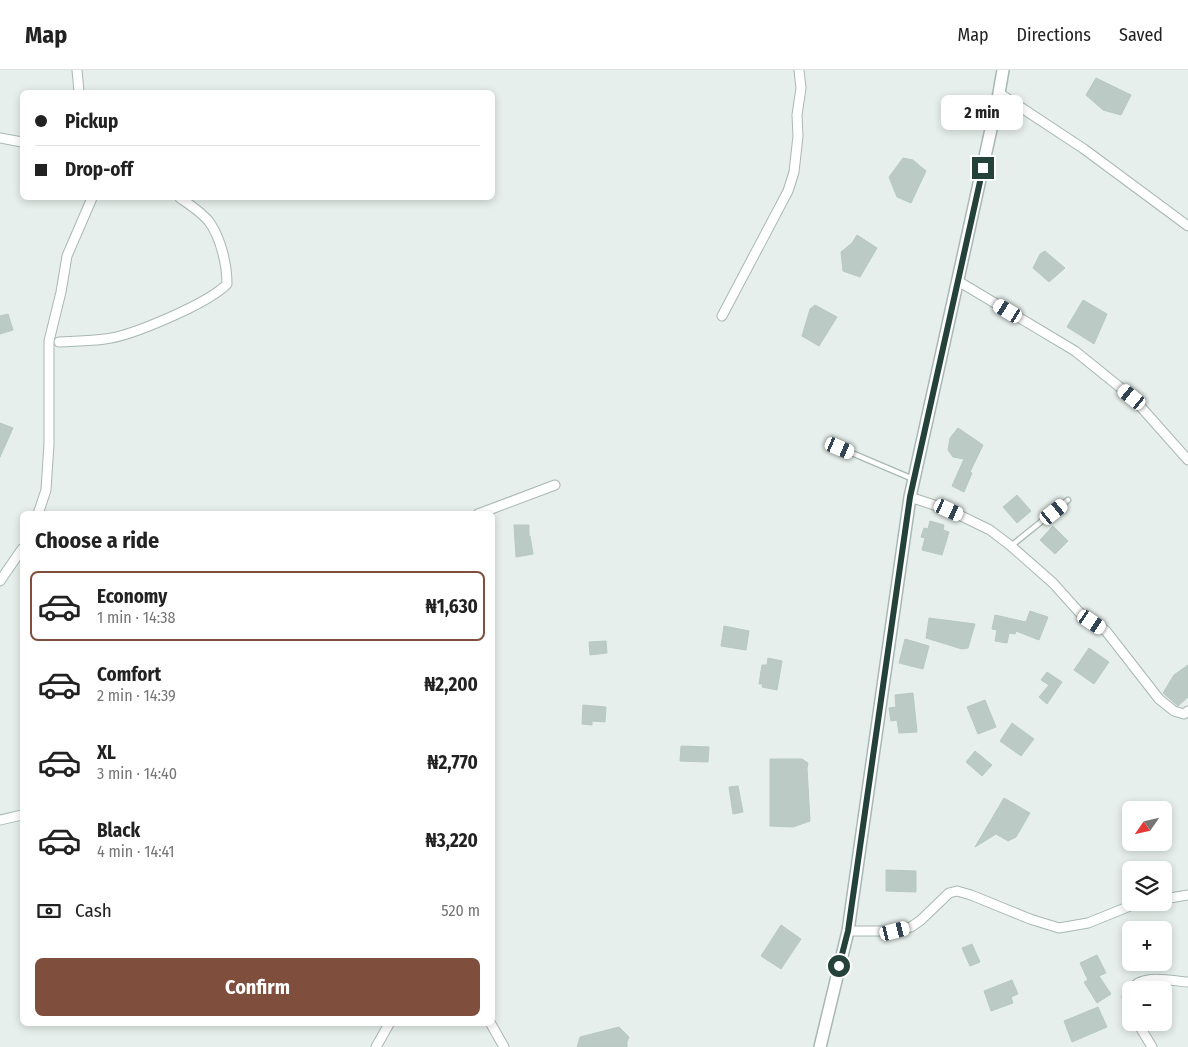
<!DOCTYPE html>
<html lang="en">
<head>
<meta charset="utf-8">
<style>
  body { margin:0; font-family:"Fira Sans Condensed",sans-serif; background:#f6f6f6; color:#222; height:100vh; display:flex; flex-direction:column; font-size:19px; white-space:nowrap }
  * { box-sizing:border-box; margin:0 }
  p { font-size:16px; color:#767676 }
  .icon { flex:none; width:28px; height:28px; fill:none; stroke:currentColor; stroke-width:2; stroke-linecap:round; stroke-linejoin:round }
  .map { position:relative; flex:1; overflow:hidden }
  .details { position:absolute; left:20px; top:441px; width:475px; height:515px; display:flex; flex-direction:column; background:#fff; border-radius:8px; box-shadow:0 2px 8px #0003 }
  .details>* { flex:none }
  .banner { position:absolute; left:20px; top:20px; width:475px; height:110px; border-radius:8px; box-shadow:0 2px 8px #0003; display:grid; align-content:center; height:110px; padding:0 15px; background:#fff }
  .needle { width:32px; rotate:236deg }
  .controls { position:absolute; left:1122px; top:731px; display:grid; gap:10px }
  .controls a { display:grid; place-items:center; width:50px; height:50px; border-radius:8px; background:#fff; box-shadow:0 2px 8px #0003; font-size:25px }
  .end { position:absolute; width:22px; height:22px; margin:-11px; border:6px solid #24423a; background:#fff; box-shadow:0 0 0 2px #fff }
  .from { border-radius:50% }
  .bubble { position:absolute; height:35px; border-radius:8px; background:#fff; box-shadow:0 2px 8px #0003; font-size:16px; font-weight:700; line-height:35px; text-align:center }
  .car { position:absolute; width:15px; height:30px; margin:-15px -8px; border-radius:6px; box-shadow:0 0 4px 1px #0007; background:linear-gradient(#fff 24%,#345 0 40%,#fff 0 76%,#345 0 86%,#fff 0) }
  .banner b { display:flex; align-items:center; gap:18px; height:48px; font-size:19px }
  .banner b+b { border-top:1px solid #e0e0e0 }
  .banner i { width:12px; height:12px; background:#222 }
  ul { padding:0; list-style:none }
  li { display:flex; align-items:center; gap:15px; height:70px; margin:0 10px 8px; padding:0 5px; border:2px solid transparent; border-radius:8px }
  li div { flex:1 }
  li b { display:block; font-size:19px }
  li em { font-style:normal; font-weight:700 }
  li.current { border-color:#804e3d }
  li>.icon { width:45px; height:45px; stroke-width:1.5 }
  h2 { padding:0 15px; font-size:22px; line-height:60px }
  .pay { display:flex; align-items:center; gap:12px; height:55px; padding:0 15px; font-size:19px }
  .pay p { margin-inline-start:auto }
  .action { display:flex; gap:10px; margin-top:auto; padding:10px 15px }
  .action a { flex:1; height:58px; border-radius:8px; background:#804e3d; color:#fff; font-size:20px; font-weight:700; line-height:58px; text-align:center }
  header { display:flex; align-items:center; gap:30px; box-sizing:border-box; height:70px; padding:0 25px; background:#fff; border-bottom:1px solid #e0e0e0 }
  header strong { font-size:24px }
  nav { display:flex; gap:28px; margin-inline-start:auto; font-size:18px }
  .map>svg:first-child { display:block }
  .building { fill:#bbcac4; stroke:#b8c9c2 }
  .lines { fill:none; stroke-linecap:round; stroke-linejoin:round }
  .service-casing { stroke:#a8b8b2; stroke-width:7 }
  .minor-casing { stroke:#a8b8b2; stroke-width:11 }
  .tertiary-casing { stroke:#a8b8b2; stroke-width:14 }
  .service { stroke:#fff; stroke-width:4.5 }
  .minor { stroke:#fff; stroke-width:9 }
  .tertiary { stroke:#fff; stroke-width:11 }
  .route { stroke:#24423a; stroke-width:6 }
</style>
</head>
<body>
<header>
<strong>Map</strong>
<nav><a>Map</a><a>Directions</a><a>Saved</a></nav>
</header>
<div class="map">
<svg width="1188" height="977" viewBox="0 0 1188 977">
  <rect width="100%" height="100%" fill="#e6efeb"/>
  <path class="building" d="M1096,8L1131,25L1121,45L1103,40L1086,25Z
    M903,88L913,90L926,101L911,133L897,127L889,107Z
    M857,165L877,178L860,207L843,201L841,182L852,173Z
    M1045,181L1065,198L1049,212L1033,198L1040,184Z
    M1083,230L1107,244L1094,274L1067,257Z
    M815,235L837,247L819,276L802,266L810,239Z
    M8,244L13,260L0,264V246Z
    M0,353L13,358L0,387Z
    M958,358L983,375L970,402L972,403L964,422L952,416L964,389L953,387L948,380L950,368Z
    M1017,425L1031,441L1017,453L1003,437Z
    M930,451L944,455L943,460L949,462L942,485L922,480L925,468L921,467L924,458L928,459Z
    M514,455H529V466H530L533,484L516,487Z
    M1053,456L1068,471L1055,484L1040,470Z
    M1030,541L1048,547L1039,570L1016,561L1015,564L1009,563L1007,573L995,571L997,560L992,559L995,545L1026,552Z
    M929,548L975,554L968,578L962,579L926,568Z
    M724,556L749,561L746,580L721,576Z
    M905,569L929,576L923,599L899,593Z
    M606,571L607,583L590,585L589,572Z
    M1089,578L1109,592L1094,614L1074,600Z
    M768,588L782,591L777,620L762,617L763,614H759L762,595H767Z
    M1188,595V627L1178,636L1163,623L1174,605Z
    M1047,602L1062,612L1047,634L1039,627L1049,615L1041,610Z
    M913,623L917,662L899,663L897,650L891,651L889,638L896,637L895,625Z
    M985,630L996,657L978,664L967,637Z
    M583,635L606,637L605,652L592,651V655L582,654Z
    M1012,653L1034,669L1021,686L1000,671Z
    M681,676L709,677L708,692L680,691Z
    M975,681L992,695L982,706L966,692Z
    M770,689H802L808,693L807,698L810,751L793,757L770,756Z
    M738,716L743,742L733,744L729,717Z
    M1004,728L1030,743L1016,767L1008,771L996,764L975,777Z
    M886,800L916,801V822L886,821Z
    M781,855L801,869L781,899L761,886Z
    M972,874L980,892L970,896L962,878Z
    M1097,885L1106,903L1099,906L1111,924L1097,933L1084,912L1088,910L1080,893Z
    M1012,910L1018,924L1011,927L1013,933L991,941L984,921Z
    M1098,937L1107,957L1072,972L1064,951Z
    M619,957L629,967L627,972V977H577L580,967Z"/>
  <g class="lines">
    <g class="service-casing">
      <path id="service" d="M840,378L913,409
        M1011,476L1068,430"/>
    </g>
    <g class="minor-casing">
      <path id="minor" d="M77,0L79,22
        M999,23L1084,79L1188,156
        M0,68L22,72
        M958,211L1075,281L1132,327L1188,390
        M722,246L788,121L794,102L798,66L797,45L801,18L799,0
        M59,272C74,271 90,271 105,269C132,266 209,233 227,214C227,195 221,169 210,153C203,143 190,135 180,128
        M910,427L949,440L990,460L1011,476L1053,513L1079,542L1106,561L1159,629L1174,641L1184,644L1188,641
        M38,444L46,420L49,374V271L61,222L67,186L92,128
        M478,444L555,415
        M0,511L22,479
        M0,750L22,745
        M1164,829L1188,825
        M848,861H895L911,857L921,850L949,823L957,821L971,825L1030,849L1059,858L1088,853L1135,834L1144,832
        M1131,920C1141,903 1172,911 1188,912
        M1131,920L1127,927L1131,941
        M1137,952L1152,977
        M491,954L504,977
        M376,977L389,954"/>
    </g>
    <g class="tertiary-casing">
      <path id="tertiary" d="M820,977L848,861L910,427L999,23L1003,0"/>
    </g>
    <use href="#service" class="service"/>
    <use href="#minor" class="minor"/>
    <use href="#tertiary" class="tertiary"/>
  </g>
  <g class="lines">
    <path class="route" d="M839,896L848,861L910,427L983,98"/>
  </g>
</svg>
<div class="controls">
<a><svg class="needle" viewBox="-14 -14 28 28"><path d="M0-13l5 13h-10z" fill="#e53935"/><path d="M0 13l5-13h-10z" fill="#767676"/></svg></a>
<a><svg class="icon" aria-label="layers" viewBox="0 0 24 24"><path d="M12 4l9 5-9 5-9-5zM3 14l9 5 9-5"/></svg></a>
<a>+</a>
<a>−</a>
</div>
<i class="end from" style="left:839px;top:896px"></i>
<i class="end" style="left:983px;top:98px"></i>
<div class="bubble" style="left:941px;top:25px;width:82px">2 min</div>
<i class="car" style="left:1008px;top:241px;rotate:301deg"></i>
<i class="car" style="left:1132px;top:327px;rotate:309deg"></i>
<i class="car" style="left:840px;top:378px;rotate:113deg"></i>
<i class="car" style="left:949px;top:440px;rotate:115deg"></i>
<i class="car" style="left:1054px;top:442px;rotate:51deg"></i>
<i class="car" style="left:1092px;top:552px;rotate:124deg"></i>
<i class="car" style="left:895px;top:861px;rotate:76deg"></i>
<div class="banner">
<b><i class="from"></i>Pickup</b>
<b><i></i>Drop-off</b>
</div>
<section class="details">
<h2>Choose a ride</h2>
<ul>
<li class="current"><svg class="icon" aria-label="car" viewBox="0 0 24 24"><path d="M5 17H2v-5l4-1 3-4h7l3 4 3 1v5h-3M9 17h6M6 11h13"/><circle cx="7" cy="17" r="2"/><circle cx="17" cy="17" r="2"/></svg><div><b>Economy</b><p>1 min · 14:38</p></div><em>₦1,630</em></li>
<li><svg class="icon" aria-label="car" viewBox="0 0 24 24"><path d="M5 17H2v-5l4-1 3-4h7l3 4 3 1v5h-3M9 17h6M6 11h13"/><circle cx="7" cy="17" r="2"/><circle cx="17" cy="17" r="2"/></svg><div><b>Comfort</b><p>2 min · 14:39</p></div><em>₦2,200</em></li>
<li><svg class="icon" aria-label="car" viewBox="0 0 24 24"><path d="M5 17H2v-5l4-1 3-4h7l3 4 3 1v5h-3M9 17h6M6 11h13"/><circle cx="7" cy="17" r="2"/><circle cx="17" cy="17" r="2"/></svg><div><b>XL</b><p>3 min · 14:40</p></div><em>₦2,770</em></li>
<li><svg class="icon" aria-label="car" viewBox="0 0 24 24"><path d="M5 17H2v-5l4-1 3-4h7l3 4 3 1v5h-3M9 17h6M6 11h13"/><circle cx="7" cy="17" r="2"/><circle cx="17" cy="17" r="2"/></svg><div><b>Black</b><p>4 min · 14:41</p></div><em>₦3,220</em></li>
</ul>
<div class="pay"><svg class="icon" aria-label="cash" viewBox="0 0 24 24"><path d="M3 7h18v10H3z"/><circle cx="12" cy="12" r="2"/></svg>Cash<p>520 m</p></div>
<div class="action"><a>Confirm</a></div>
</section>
</div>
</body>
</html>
